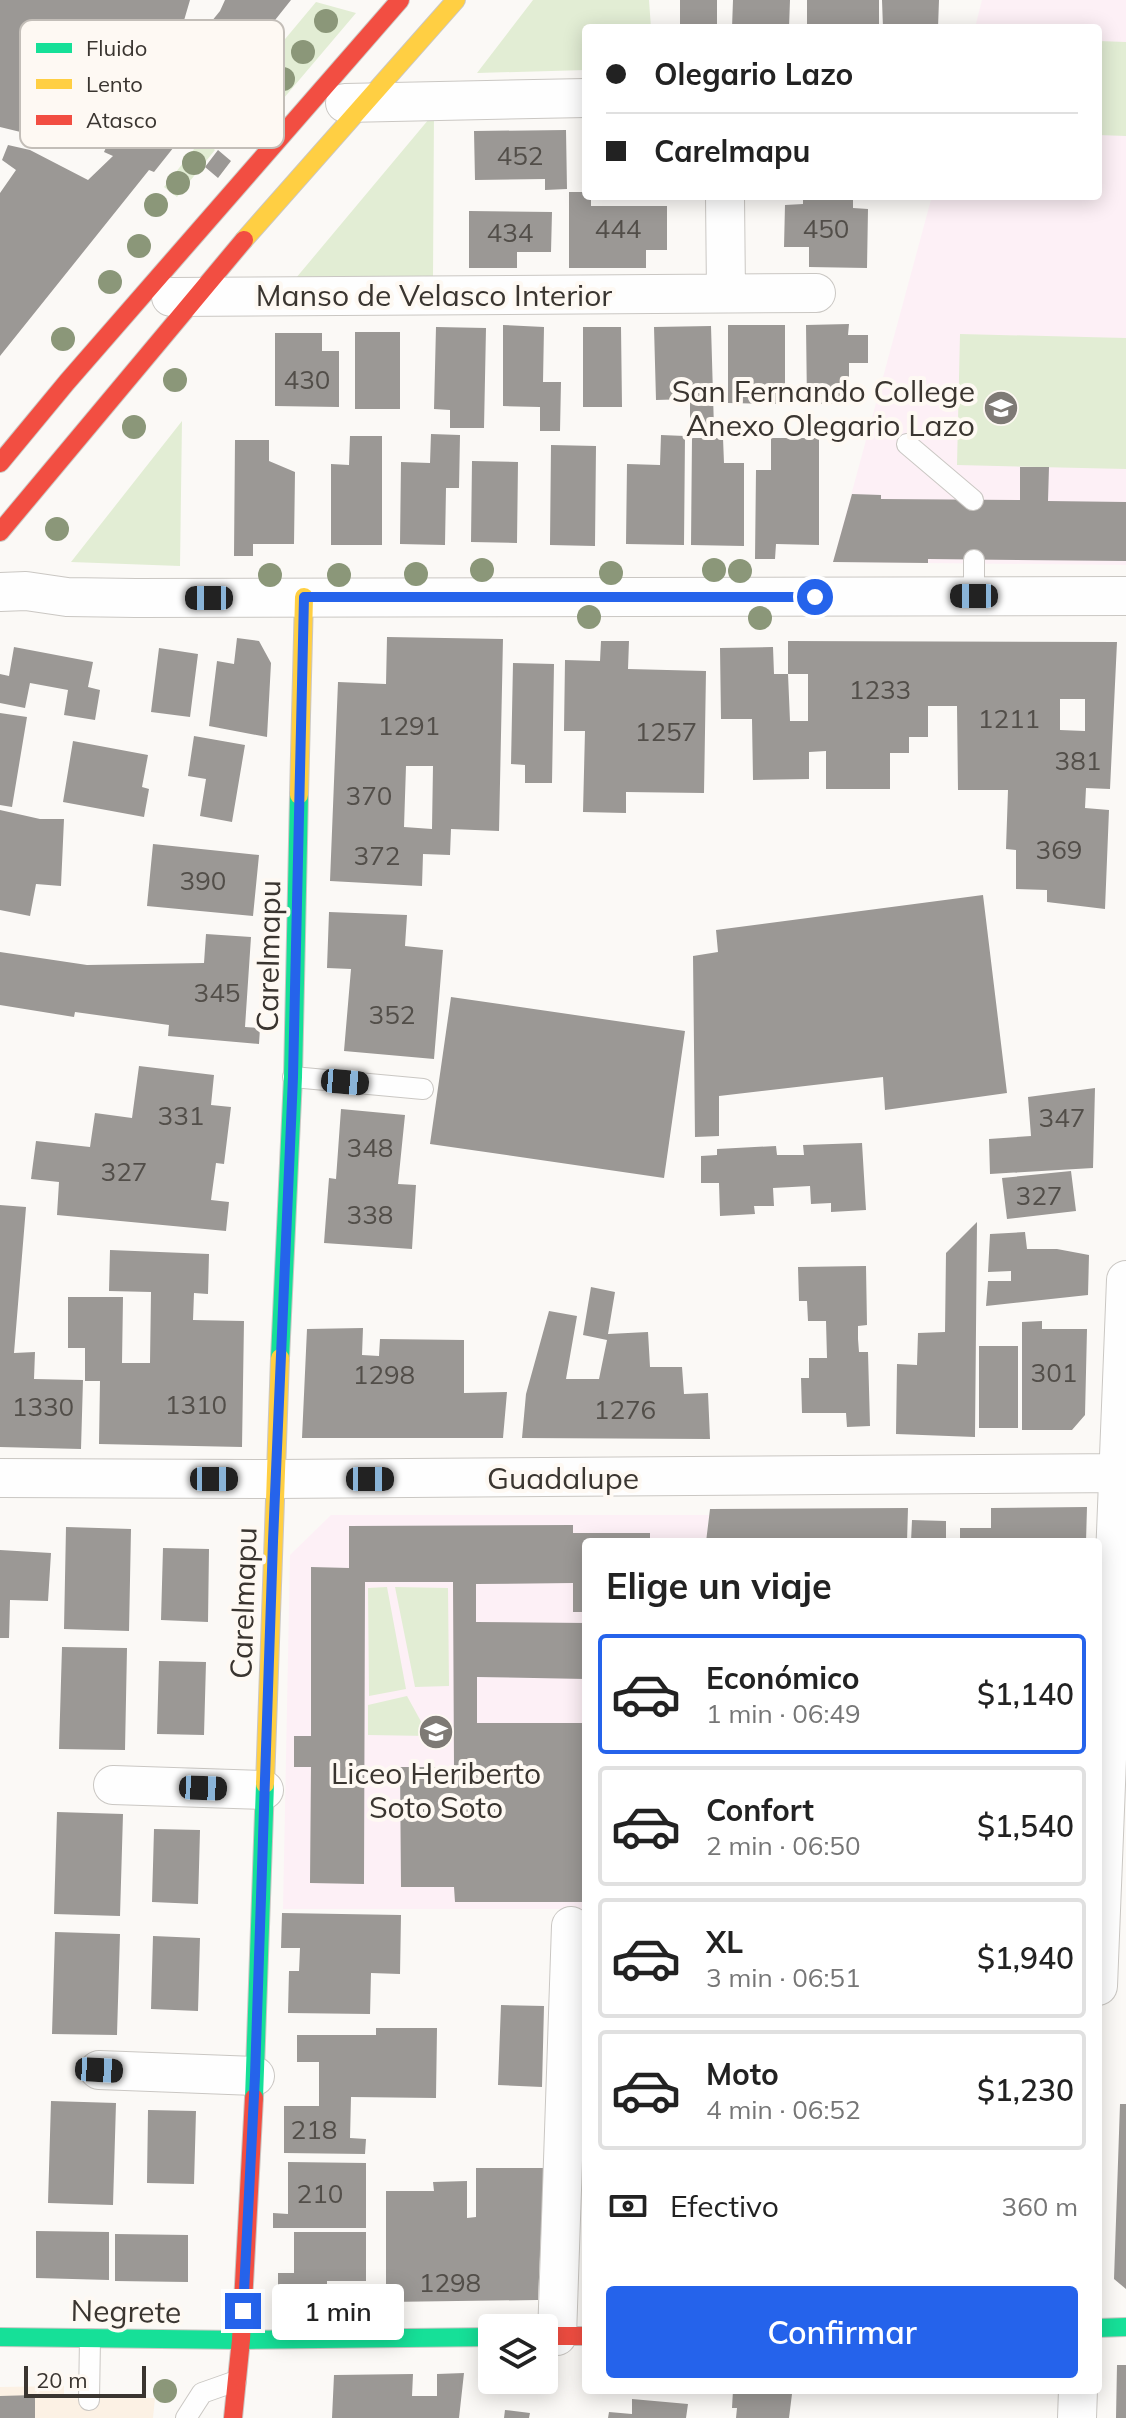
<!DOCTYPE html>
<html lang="es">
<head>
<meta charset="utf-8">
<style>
  body { margin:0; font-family:Mulish,sans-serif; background:#f6f6f6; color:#222; height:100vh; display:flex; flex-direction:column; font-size:30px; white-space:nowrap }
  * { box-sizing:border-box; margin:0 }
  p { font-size:26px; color:#767676 }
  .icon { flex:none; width:44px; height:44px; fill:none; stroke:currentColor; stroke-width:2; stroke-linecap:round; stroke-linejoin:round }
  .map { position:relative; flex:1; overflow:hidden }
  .panel { position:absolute; left:582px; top:1538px; width:520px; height:856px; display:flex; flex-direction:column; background:#fff; border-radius:8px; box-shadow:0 4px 20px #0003 }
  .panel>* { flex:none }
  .top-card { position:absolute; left:582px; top:24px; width:520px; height:176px; border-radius:8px; box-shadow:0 4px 20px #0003; display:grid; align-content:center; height:176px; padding:0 24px; background:#fff }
  .tools { position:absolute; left:478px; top:2314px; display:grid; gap:16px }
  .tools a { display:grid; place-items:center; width:80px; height:80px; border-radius:8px; background:#fff; box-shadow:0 4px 20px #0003; font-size:40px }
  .scale { position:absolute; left:24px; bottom:20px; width:122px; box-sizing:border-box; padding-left:8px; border:4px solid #3a3530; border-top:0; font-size:22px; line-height:28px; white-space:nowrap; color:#3a3530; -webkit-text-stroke:6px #fef9f3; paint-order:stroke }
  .end { position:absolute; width:36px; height:36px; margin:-18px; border:10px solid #2563eb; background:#fff; box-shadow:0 0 0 4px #fff }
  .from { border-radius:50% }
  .bubble { position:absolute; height:56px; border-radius:8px; background:#fff; box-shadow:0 4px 20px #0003; font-size:26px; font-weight:600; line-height:56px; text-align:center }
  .car { position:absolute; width:24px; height:48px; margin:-24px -12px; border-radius:10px; box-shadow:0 0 6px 2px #0007; background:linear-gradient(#222 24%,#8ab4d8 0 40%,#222 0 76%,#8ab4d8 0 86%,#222 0) }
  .top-card b { display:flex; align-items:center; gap:28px; height:76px; font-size:30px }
  .top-card b+b { border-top:2px solid #e0e0e0 }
  .top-card i { width:20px; height:20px; background:#222 }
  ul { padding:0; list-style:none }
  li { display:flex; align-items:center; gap:24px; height:120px; margin:0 16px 12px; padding:0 8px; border:4px solid #e0e0e0; border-radius:8px }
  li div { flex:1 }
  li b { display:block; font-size:30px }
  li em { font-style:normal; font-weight:600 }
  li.current { border-color:#2563eb }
  li>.icon { width:72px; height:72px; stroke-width:1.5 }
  h2 { padding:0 24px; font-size:36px; line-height:96px }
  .pay { display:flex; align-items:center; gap:20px; height:88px; padding:0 24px; font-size:30px }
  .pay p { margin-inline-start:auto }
  .cta { display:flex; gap:16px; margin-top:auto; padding:16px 24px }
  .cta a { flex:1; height:92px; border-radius:8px; background:#2563eb; color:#fff; font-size:32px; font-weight:600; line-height:92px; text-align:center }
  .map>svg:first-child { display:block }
  .built { fill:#fcf1e4 }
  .education { fill:#fdf0f6 }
  .green { fill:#e2edd4 }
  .building { fill:#9b9895; fill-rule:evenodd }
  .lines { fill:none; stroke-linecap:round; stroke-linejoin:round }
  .lane-casing { stroke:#cac7c3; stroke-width:22 }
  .street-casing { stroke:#cac7c3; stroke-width:40 }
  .fast-casing { stroke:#cac7c3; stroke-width:20 }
  .slow-casing { stroke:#cac7c3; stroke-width:20 }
  .jam-casing { stroke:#cac7c3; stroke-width:20 }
  .lane { stroke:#fefefe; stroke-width:20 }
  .street { stroke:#fefefe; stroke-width:38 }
  .fast { stroke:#16e098; stroke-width:18 }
  .slow { stroke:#ffcf43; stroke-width:18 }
  .jam { stroke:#f24e42; stroke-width:18 }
  .tree { fill:#8b9779 }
  .route { stroke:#2563eb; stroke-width:10 }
  .labels { text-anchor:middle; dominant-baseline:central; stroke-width:8; stroke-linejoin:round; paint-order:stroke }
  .number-label { font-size:26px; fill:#524e49 }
  .street-label { font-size:30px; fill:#3a3530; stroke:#fef9f3 }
  .poi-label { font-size:30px; fill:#3a3530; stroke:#fef9f3; text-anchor:end }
  .key { fill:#fef9f3; stroke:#c3beb8; stroke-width:2 }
  .key-label { font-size:22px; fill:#3a3530 }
</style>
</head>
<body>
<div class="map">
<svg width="1126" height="2418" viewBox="0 0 1126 2418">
  <rect width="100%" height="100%" fill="#fbf9f6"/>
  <path class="built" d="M64,2386V2397L155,2398L153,2418H0V2387Z"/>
  <path class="education" d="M982,0H1126V565L833,562L932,196H1098V28H975Z
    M331,1515H709L706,1542H586V1909H283L290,1555Z"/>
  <path class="green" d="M533,0H649L651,28H586V70L477,73Z
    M316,2L356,13L244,145L215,123Z
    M1098,41L1126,42V136L1098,135Z
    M434,113L433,277L296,278Z
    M202,139L215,150L177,197L164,187Z
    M960,334L1126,338V469L957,465Z
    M182,421L180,566L71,562Z
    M387,1587L406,1689L369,1696L368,1588Z
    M395,1587L448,1588L449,1686L415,1687Z
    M407,1696L429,1736L368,1735V1705Z"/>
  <path class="building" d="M0,0H190L168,75L220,11L225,0H291L154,172L149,170L0,356V193L16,170L2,160L8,145L30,150L88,180L113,156L104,152L125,104L140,109L153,94L127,87L119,107L90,100L78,146L0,127Z
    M680,0H717V28H680Z
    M733,0H790L789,28H732Z
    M807,0H879V28H807Z
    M882,0H939L938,28H883Z
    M566,130L567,189L545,190V179L475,180L474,131Z
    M218,150L231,161L218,178L205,167Z
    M569,192H586V196H591V206H667V250H646V268H569Z
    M803,196L853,197V208L868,209L867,268L809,267V247H784L785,205L803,204Z
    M469,211L552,212L551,252H517V268H469Z
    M849,324L848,335H868V363H849V404H807L806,325Z
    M503,325L544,327L543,382H561L560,431H540V407L503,406Z
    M728,325H785V404L728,403Z
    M711,326L714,429L690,430V399L656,400L654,327Z
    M436,327L486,328L484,428H450V410L434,409Z
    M583,327H621L622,407H583Z
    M355,332H400V409H355Z
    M275,333H322V351H339V407L275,406Z
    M431,434L460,435L459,488H446L445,545L400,544L401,462L430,463Z
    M661,435L685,436L684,545L626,544L627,464L660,465Z
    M350,436H382V545H331V464L349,465Z
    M692,438H723L724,463H744V546L691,545Z
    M771,438H819V545L776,544L775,559H755L756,470H771Z
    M235,440H269V461L295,472L294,544H253V556H234Z
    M551,445L596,446L595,546L550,545Z
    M472,461L518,462L517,543L471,542Z
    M1020,467H1049L1048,501L1126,502V561L928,559V563L833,562L852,494L881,495V499L1020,500Z
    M387,637L503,639L499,831L451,829L450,855L423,854L422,886L330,881L338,682L386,684ZM406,766H433L432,829L404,827Z
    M237,638L259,641L271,663L267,737L209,726L217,661L234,664Z
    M601,641H629L628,669L706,671L704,793L626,792V813L583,812L585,731H564L565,660L600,661Z
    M788,641L1117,642L1110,789L1086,788L1085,808L1109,810L1105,909L1047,902V890L1016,889V850L1006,849L1008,790H958L957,706H928V737H909V753H890V789H826V751L809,752V779L753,780L752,719H721L720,648L773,647L774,674H788L790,721H808V674H788ZM1060,699H1085V731L1060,730Z
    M14,647L93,662L88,687L100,690L95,720L64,715L68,690L30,683L25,708L0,703V674L9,676Z
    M159,648L198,654L190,717L151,712Z
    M513,663L554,664L552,783H525V765L511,764Z
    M0,713L27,717L12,807L0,805Z
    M194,736L245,745L232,822L200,816L206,779L188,776Z
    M73,741L148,755L142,787L149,789L144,817L63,802Z
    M0,810L40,819H64L61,886L36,884L30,916L0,910Z
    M153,844L259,855L253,916L147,906Z
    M983,895L1007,1093L885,1110L883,1077L719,1096V1136L695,1137L693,956L718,952L716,930Z
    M329,912L407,915L405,946L443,950L434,1059L344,1051L351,969L327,968Z
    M206,934L251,937L245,1027L260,1028L259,1044L168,1036L169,1025L75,1012L74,1017L0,1005V952L87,965L204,963Z
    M451,997L685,1031L664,1178L430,1144Z
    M139,1066L214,1075L211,1105L231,1107L224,1164L216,1163L211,1200L229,1202L226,1231L57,1215L59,1182L31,1179L36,1141L90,1147L95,1113L132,1118Z
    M1095,1088L1093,1168L990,1174L989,1139L1031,1136L1028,1097Z
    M341,1109L405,1115L398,1184L416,1185L412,1249L324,1243L329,1178L336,1179Z
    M862,1143L866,1210L831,1212V1203L811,1204L810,1186L792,1187L773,1188L774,1206H754L755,1214L720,1216L719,1183H701V1156L717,1155V1149L776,1146L777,1155H804L803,1145Z
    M1071,1171L1076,1211L1007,1219L1002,1178Z
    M0,1205L26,1207L14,1353L35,1352L34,1379L83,1380L81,1449L0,1447Z
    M977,1222L975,1437L896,1434L897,1364L917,1365L918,1333L945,1332L946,1253Z
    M1025,1232L1027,1249H1057L1089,1255L1088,1295L986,1306L988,1281H1011V1271L988,1272L990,1234Z
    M110,1250L209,1254L208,1294L194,1293L193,1320L244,1321L242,1447L99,1444L100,1381H85V1348H68V1297H123L122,1363H150L151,1292L109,1291Z
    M866,1266L867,1325L858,1326V1339L859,1352H868L870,1426L847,1427L846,1413H802L801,1378H809V1358H827L826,1321H808L807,1301H799L798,1267Z
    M591,1287L615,1292L608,1334L648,1332L650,1367H682L684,1394L708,1393L710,1439L522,1438L526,1394L549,1311L577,1316L566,1379H599L607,1340L583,1335Z
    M1042,1321V1329H1087L1085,1415L1072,1430H1022V1322Z
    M363,1328L362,1355L379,1356L380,1339L464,1340V1393L507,1392L503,1438H302L307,1329Z
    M979,1346H1018V1428H979Z
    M1087,1507L1086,1542H960V1528H991V1508Z
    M908,1508L907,1542H706L710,1509Z
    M912,1520L946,1521V1542H911Z
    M573,1525V1533H650V1542H586V1612H573V1583L476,1584V1622L586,1623V1679L477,1677V1723H586V1902H455L454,1887H401L400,1767H454L453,1582H365L364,1884L310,1883L311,1767H294V1736H311V1567L349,1568V1526Z
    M66,1527L131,1529L129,1631L64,1629Z
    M163,1548L209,1549L208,1622L161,1620Z
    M0,1550L51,1553L48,1601L10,1600L9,1638H0Z
    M62,1647L127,1648L125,1750L59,1749Z
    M159,1661L206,1662L204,1735L157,1734Z
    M57,1812L123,1814L120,1916L54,1914Z
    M154,1829L200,1830L198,1904L152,1902Z
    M282,1913L401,1915L400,1974L371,1973L370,2014L288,2013L289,1971H299L300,1948H281Z
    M55,1932L120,1934L117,2035L52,2034Z
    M153,1936L200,1938L198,2011L151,2009Z
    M501,2005L544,2006L542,2087L498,2085Z
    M376,2028H437L436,2098L351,2097L350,2138L366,2139L365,2154L284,2153V2106H319V2062H297V2035H376Z
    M51,2101L116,2103L113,2205L48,2203Z
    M1120,2104H1126V2289L1114,2279Z
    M148,2110L196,2111L194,2184L147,2183Z
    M288,2162L366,2163V2228H273V2213L288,2214Z
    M476,2168H544L538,2300L386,2302V2191H434L433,2182L467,2181V2218L476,2217Z
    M36,2231L109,2232V2280L36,2278Z
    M294,2232H366V2281H327V2303H286L278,2293V2273H294Z
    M115,2234L188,2235V2282L115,2281Z
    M1117,2365H1126V2418H1116Z
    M464,2373L459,2418H332L334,2375L413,2374L412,2396H437V2374Z
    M733,2390L792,2394L789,2418H736L737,2408H732Z
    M35,2395V2418H0V2396Z
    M632,2399L688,2404L686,2418H608L609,2412L632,2414Z
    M505,2410L530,2413L529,2418H504Z"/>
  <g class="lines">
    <g class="lane-casing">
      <path id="lane" d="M907,444L973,500
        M974,560V596
        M293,1077L423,1089
        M89,2400L90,2339
        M186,2418L202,2393L236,2381"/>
    </g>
    <g class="street-casing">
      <path id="street" d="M345,103L586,98
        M725,196L726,293
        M171,297L816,293
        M0,592L26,591L67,597L136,598L1126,596
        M0,1478L275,1479L1126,1473
        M113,1785L264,1790
        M1098,1986L1126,1280
        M99,2070L255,2076
        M557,2336L571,1926
        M1077,2418L1078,2390"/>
    </g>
    <g class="fast-casing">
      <path id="fast" d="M280,1358L293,1077L299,795
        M254,2098L265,1784
        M1098,2328L1126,2327
        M0,2337L241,2340L492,2337"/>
    </g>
    <g class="slow-casing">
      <path id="slow" d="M244,240L456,0
        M299,795L304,597
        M265,1784L280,1358"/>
    </g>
    <g class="jam-casing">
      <path id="jam" d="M0,463L67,382L400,0
        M0,532L244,240
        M544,2336H586
        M233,2418L241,2340L254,2098"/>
    </g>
    <use href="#lane" class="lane"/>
    <use href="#street" class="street"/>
    <use href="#fast" class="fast"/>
    <use href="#slow" class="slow"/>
    <use href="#jam" class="jam"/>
  </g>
  <g class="tree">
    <circle cx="326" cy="21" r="12"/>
    <circle cx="303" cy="52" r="12"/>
    <circle cx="283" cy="79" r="12"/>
    <circle cx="194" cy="163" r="12"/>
    <circle cx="178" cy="183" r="12"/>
    <circle cx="156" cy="205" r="12"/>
    <circle cx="139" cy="246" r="12"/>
    <circle cx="110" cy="282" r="12"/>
    <circle cx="63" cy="339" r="12"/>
    <circle cx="175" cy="380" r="12"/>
    <circle cx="134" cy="427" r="12"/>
    <circle cx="57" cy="529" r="12"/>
    <circle cx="482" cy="570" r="12"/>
    <circle cx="714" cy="570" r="12"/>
    <circle cx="740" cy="571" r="12"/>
    <circle cx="611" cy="573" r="12"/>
    <circle cx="416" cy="574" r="12"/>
    <circle cx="270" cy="575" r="12"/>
    <circle cx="339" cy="575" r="12"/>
    <circle cx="589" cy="617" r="12"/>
    <circle cx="760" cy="618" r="12"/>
    <circle cx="165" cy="2391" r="12"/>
  </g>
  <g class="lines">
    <path class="route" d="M243,2311L255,2076L273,1541L293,1077L304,597H815"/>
  </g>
  <defs>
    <g id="school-disc" transform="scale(1.8)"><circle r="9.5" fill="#7e7a75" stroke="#fef9f3"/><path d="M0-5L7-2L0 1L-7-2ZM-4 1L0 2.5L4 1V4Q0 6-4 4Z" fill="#fff"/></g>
  </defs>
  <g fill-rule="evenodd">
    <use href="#school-disc" x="1001" y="408"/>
    <use href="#school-disc" x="436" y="1732"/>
  </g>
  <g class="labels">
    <g class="number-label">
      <text x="520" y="155">452</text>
      <text x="618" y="228">444</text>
      <text x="826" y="228">450</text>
      <text x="510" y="232">434</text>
      <text x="307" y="379">430</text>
      <text x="880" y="689">1233</text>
      <text x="1009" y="718">1211</text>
      <text x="409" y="725">1291</text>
      <text x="666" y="731">1257</text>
      <text x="1078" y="760">381</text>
      <text x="369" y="795">370</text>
      <text x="1059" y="849">369</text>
      <text x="377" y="855">372</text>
      <text x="203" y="880">390</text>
      <text x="217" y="992">345</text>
      <text x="392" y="1014">352</text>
      <text x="181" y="1115">331</text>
      <text x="1062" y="1117">347</text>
      <text x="370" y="1147">348</text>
      <text x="124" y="1171">327</text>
      <text x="1039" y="1195">327</text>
      <text x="370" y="1214">338</text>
      <text x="1054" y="1372">301</text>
      <text x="384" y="1374">1298</text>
      <text x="196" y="1404">1310</text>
      <text x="43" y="1406">1330</text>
      <text x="625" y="1409">1276</text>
      <text x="314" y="2129">218</text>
      <text x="320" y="2193">210</text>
      <text x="450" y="2282">1298</text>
    </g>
    <g class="street-label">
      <text x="434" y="295">Manso de Velasco Interior</text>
      <text transform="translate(268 956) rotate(-89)">Carelmapu</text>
      <text x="563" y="1478">Guadalupe</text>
      <text transform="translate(243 1603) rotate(-88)">Carelmapu</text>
      <text transform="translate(126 2311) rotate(1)">Negrete</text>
    </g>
    <g class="poi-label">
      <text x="975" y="391">San Fernando College<tspan x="975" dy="34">Anexo Olegario Lazo</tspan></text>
      <text x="436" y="1773" text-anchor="middle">Liceo Heriberto<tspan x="436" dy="34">Soto Soto</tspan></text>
    </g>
  </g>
  <rect x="20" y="20" width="264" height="128" rx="12" class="key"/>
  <rect x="36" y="43" width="36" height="10" fill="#16e098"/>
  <rect x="36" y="79" width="36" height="10" fill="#ffcf43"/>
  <rect x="36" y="115" width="36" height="10" fill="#f24e42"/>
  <g class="key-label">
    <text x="86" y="56">Fluido</text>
    <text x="86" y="92">Lento</text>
    <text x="86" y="128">Atasco</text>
  </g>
</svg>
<div class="tools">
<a><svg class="icon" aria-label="layers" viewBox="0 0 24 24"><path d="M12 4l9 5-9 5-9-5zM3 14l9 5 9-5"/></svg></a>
</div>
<div class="scale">20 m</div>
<i class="end from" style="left:815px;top:597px"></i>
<i class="end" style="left:243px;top:2311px"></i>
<div class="bubble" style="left:272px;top:2284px;width:132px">1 min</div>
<i class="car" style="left:974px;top:596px;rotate:270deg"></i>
<i class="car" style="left:209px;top:598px;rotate:270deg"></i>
<i class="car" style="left:345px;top:1082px;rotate:95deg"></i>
<i class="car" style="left:214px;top:1479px;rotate:90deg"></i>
<i class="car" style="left:370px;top:1479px;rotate:90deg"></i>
<i class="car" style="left:203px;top:1788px;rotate:92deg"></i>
<i class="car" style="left:99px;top:2070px;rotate:93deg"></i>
<div class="top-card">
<b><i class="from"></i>Olegario Lazo</b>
<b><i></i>Carelmapu</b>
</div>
<section class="panel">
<h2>Elige un viaje</h2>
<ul>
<li class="current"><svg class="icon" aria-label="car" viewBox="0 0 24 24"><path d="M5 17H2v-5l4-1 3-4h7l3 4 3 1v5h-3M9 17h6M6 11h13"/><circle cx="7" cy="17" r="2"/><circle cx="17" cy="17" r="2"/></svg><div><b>Económico</b><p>1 min · 06:49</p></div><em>$1,140</em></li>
<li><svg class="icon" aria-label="car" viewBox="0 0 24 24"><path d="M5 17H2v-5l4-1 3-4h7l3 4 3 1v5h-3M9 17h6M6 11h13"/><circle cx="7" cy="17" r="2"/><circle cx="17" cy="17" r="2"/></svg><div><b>Confort</b><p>2 min · 06:50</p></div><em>$1,540</em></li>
<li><svg class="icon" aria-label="car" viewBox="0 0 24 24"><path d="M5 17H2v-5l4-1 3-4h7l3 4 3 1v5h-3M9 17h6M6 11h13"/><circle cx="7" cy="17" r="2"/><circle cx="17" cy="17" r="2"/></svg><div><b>XL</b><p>3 min · 06:51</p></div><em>$1,940</em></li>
<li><svg class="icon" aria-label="car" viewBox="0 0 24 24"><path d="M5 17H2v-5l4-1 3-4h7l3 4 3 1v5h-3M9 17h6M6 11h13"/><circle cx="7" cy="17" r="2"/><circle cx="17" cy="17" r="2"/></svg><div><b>Moto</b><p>4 min · 06:52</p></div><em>$1,230</em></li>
</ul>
<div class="pay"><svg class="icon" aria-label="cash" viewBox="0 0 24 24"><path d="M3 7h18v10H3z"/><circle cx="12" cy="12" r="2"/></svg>Efectivo<p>360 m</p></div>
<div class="cta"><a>Confirmar</a></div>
</section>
</div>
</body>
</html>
